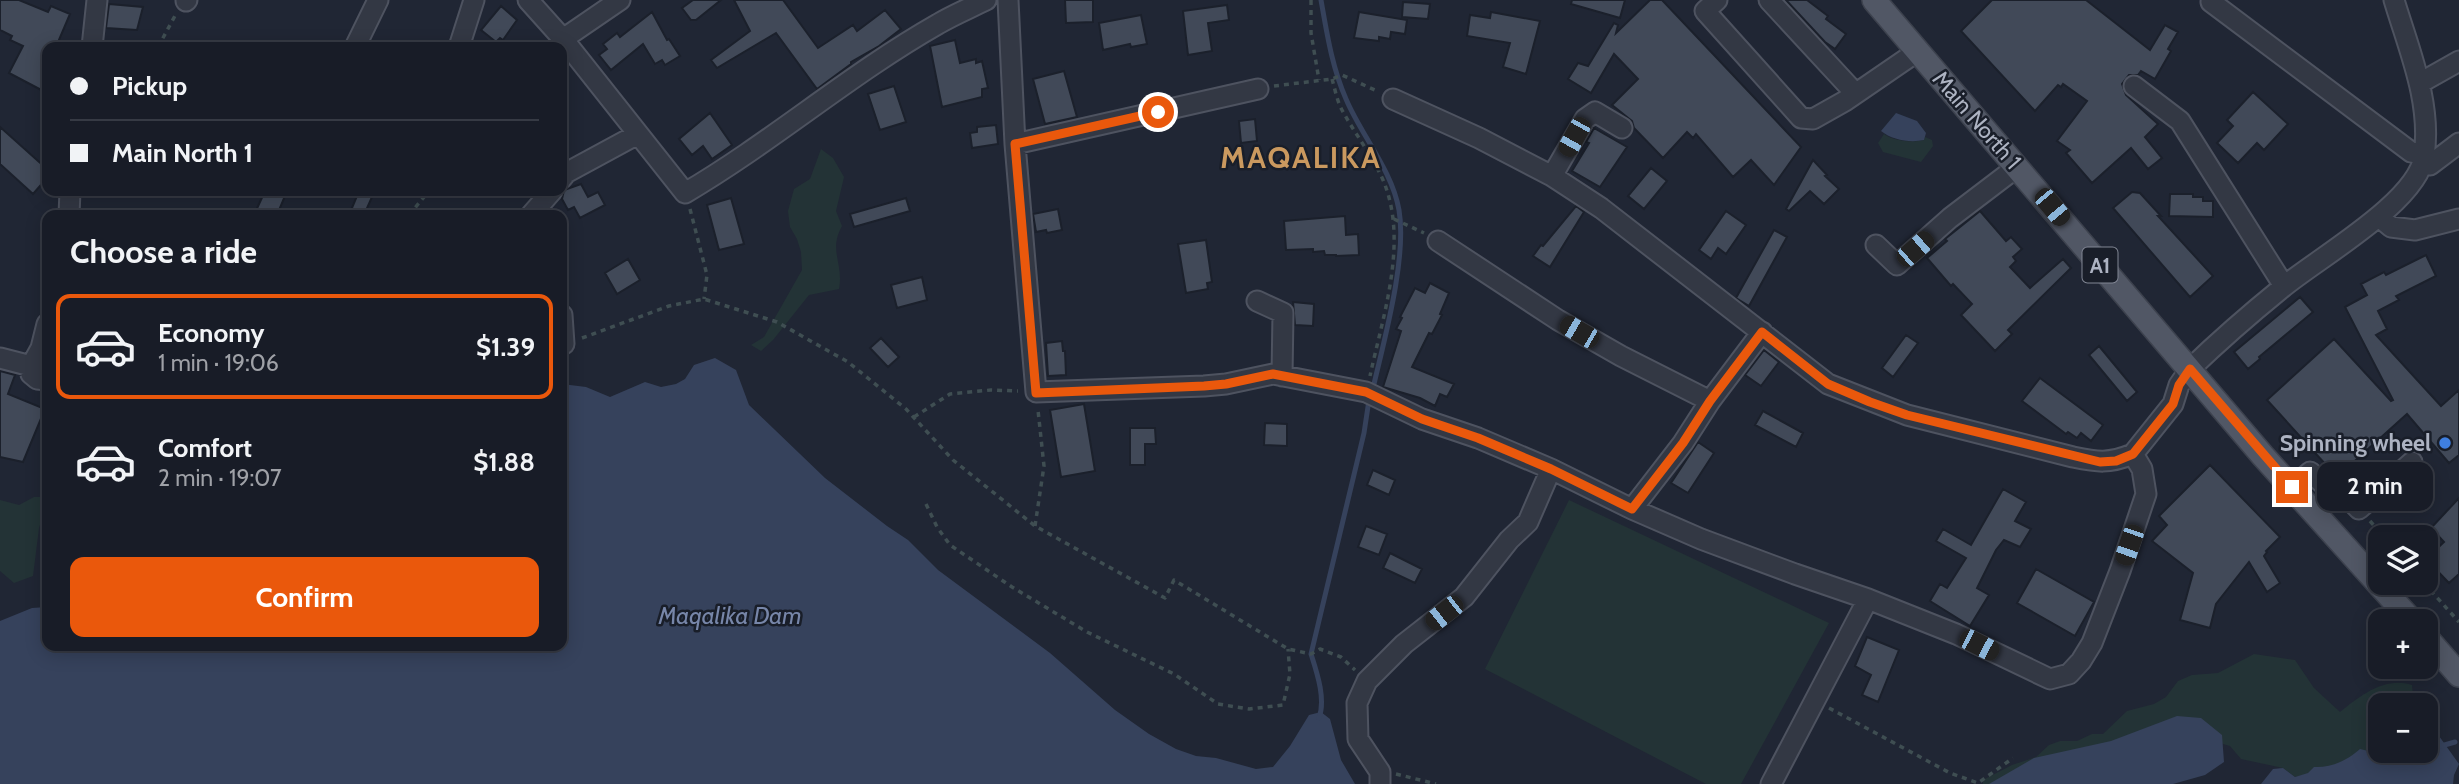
<!DOCTYPE html>
<html lang="en">
<head>
<meta charset="utf-8">
<style>
  body { margin:0; font-family:Cabin,sans-serif; background:#21252f; color:#f1f3f6; height:100vh; display:flex; flex-direction:column; font-size:26px; white-space:nowrap }
  * { box-sizing:border-box; margin:0 }
  p { font-size:23px; color:#9fa1a7 }
  .icon { flex:none; width:38px; height:38px; fill:none; stroke:currentColor; stroke-width:2; stroke-linecap:round; stroke-linejoin:round }
  .map { position:relative; flex:1; overflow:hidden }
  .side { position:absolute; left:42px; top:210px; width:525px; height:441px; display:flex; flex-direction:column; background:#181c27; border-radius:14px; box-shadow:0 4px 18px #0003,0 0 0 2px #363a44 }
  .side>* { flex:none }
  .top-card { position:absolute; left:42px; top:42px; width:525px; height:154px; border-radius:14px; box-shadow:0 4px 18px #0003,0 0 0 2px #363a44; display:grid; align-content:center; height:154px; padding:0 28px; background:#181c27 }
  .tools { position:absolute; left:2368px; top:525px; display:grid; gap:14px }
  .tools a { display:grid; place-items:center; width:70px; height:70px; border-radius:14px; background:#181c27; box-shadow:0 4px 18px #0003,0 0 0 2px #363a44; font-size:35px }
  .end { position:absolute; width:32px; height:32px; margin:-16px; border:9px solid #ea580c; background:#fff; box-shadow:0 0 0 4px #fff }
  .from { border-radius:50% }
  .bubble { position:absolute; height:49px; border-radius:14px; background:#181c27; box-shadow:0 4px 18px #0003,0 0 0 2px #363a44; font-size:23px; font-weight:800; line-height:49px; text-align:center }
  .car { position:absolute; width:21px; height:42px; margin:-21px -10px; border-radius:9px; box-shadow:0 0 5px 2px #0007; background:linear-gradient(#222 24%,#8ab4d8 0 40%,#222 0 76%,#8ab4d8 0 86%,#222 0) }
  .top-card b { display:flex; align-items:center; gap:24px; height:66px; font-size:26px }
  .top-card b+b { border-top:2px solid #363a44 }
  .top-card i { width:18px; height:18px; background:#f1f3f6 }
  ul { padding:0; list-style:none }
  li { display:flex; align-items:center; gap:21px; height:105px; margin:0 14px 10px; padding:0 14px; border:4px solid transparent; border-radius:14px }
  li div { flex:1 }
  li b { display:block; font-size:26px }
  li em { font-style:normal; font-weight:800 }
  li.current { border-color:#ea580c }
  li>.icon { width:63px; height:63px; stroke-width:1.5 }
  h2 { padding:0 28px; font-size:32px; line-height:84px }
  .primary-button { display:flex; gap:14px; margin-top:auto; padding:14px 28px }
  .primary-button a { flex:1; height:80px; border-radius:14px; background:#ea580c; color:#fff; font-size:28px; font-weight:800; line-height:80px; text-align:center }
  .map>svg:first-child { display:block }
  .green { fill:#233336 }
  .water { fill:#36425c }
  .lines { fill:none; stroke-linecap:round; stroke-linejoin:round }
  .stream { stroke:#36425c; stroke-width:5 }
  .building { fill:#414958; stroke:#1b202b; stroke-width:2 }
  .minor-casing { stroke:#4e5360; stroke-width:23 }
  .major-casing { stroke:#3d424e; stroke-width:26 }
  .path { stroke:#3f4e52; stroke-width:3.5; stroke-dasharray:5 5; stroke-linecap:butt }
  .minor { stroke:#333844; stroke-width:19 }
  .major { stroke:#515765; stroke-width:23 }
  .route { stroke:#ea580c; stroke-width:9 }
  .shop-dot { fill:#3f7fe0; stroke:#191e29; stroke-width:2.5 }
  .labels { text-anchor:middle; dominant-baseline:central; stroke-width:5; stroke-linejoin:round; paint-order:stroke }
  .shield { fill:#191e29; stroke:#818694; stroke-width:2 }
  .shield-label { font-size:21px; font-weight:bold; fill:#adb3c2 }
  .street-label { font-size:23px; fill:#adb3c2; stroke:#191e29 }
  .poi-label { font-size:23px; font-weight:bold; fill:#adb3c2; stroke:#191e29; text-anchor:end }
  .water-label { font-size:24px; font-style:italic; fill:#7786a9; stroke:#191e29 }
  .district-label { font-size:30px; font-weight:bold; letter-spacing:2px; fill:#ca995f; stroke:#191e29 }
</style>
</head>
<body>
<div class="map">
<svg width="2459" height="784" viewBox="0 0 2459 784">
  <rect width="100%" height="100%" fill="#202634"/>
  <path class="green" d="M1884,134C1893,141 1913,143 1924,140L1925,137L1932,140L1933,146L1921,162L1883,152L1878,143Z
    M821,149L833,158L844,177L836,211L842,226C828,251 844,263 839,289L809,295L773,340L761,351L751,345L764,337L802,270L801,252L797,239L790,227L788,211L794,189L810,179Z
    M34,497H41L45,509L39,528L33,576L14,583L0,571V500L19,505Z
    M1569,500L1829,623L1741,784H1706L1485,669Z
    M2254,654L2295,660L2314,688L2340,712C2360,696 2385,676 2412,685L2413,696L2407,705H2380V744L2362,754L2358,763L2295,777L2283,768L2241,759L2230,746L2223,744L2216,737L2134,743L2021,784H1983V780L2012,765L2036,757L2049,745L2060,741H2077L2092,734H2103L2127,711L2154,704L2166,697L2178,681L2192,675L2218,673Z"/>
  <path class="water" d="M1896,113L1917,121L1926,133L1924,140C1910,143 1892,140 1881,131Z
    M715,358L736,370L749,405L825,478L887,526L908,540L938,570L1050,653L1115,710L1149,734L1176,749L1196,756L1216,758L1256,769L1273,767L1290,746L1309,715L1321,712L1330,719L1341,760L1355,784H0V621L32,608L47,607V646H562V384L586,387L610,397L645,382L661,387L676,384L685,379L694,365Z
    M2177,716L2201,718L2222,735L2224,762L2205,775L2173,784H1989L2034,758L2111,741Z
    M2434,729L2459,764L2454,775L2453,784H2261L2273,769L2283,768L2295,777L2308,773L2314,767C2331,768 2348,760 2360,749L2381,754L2392,751H2426V732Z"/>
  <g class="lines">
    <path class="stream" d="M1321,0C1327,34 1332,67 1346,99C1361,135 1392,170 1399,210C1407,257 1385,337 1374,384
      M1319,718C1326,699 1317,673 1311,654L1364,433L1369,400
      M2441,746L2455,742"/>
  </g>
  <path class="building" d="M0,0H19L48,12L51,6L70,14L56,47H47V93L9,73L23,46L10,40L12,36L0,30Z
    M693,0H721L696,20H691L682,8Z
    M734,0H783L818,48L853,25L857,31L885,10L901,29L879,46L851,62V64L817,89L776,33L717,68L711,60L750,31Z
    M1065,0H1093V22L1066,23Z
    M1572,0H1625L1620,18L1571,4Z
    M1650,0H1662L1801,147L1774,185L1751,160L1733,177L1696,134L1693,138L1687,132L1663,158L1634,128L1632,121L1612,105L1638,79L1614,54L1591,93L1568,79L1578,63L1588,66L1614,23L1618,25L1616,33Z
    M1786,0H1807L1828,16L1826,19L1846,34L1835,49L1825,42Z
    M1992,0H2086L2150,50L2165,25L2178,32L2168,49L2171,51L2155,79L2141,71L2138,75H2129L2122,84L2126,95L2158,124L2145,137L2162,158L2148,169L2131,148L2092,183L2066,153L2070,150L2057,141L2087,101L2063,84L2061,87L2058,85L2035,111L1961,31Z
    M1403,2L1430,4L1428,19L1402,17Z
    M109,4L143,7L137,30L106,28Z
    M1227,5L1229,20L1208,23L1212,51L1188,55L1183,11Z
    M501,6L517,20L503,40L500,38L496,42L481,30Z
    M652,12L667,40L669,39L680,56L665,65L662,60L655,64L643,44L611,70L599,55L607,49L603,44L617,33L620,37Z
    M1359,12L1407,20L1405,34L1391,32L1390,39L1379,37V41L1354,38Z
    M1491,12L1540,21L1526,74L1503,67L1510,43L1467,36L1470,15L1490,18Z
    M1141,15L1147,44L1131,47L1130,44L1103,50L1099,23Z
    M955,40L960,63L976,59V63L982,61L988,88L982,89V97L942,107L930,46Z
    M1064,71L1077,117L1045,124L1033,79Z
    M894,86L906,122L880,130L868,94Z
    M2253,92L2288,124L2264,150L2257,143L2238,163L2217,143L2233,126L2227,120Z
    M710,113L732,145L712,159L703,146L692,155L679,139Z
    M1255,119L1257,141L1241,143L1239,121Z
    M996,125L998,144L972,148L970,133L977,132V127Z
    M0,127L47,169V178L33,194L0,164Z
    M1594,128L1627,147L1600,187L1572,171L1589,143L1586,142Z
    M1813,160L1827,175L1825,176L1839,189L1824,204L1810,191L1789,211L1786,209Z
    M1651,168L1667,181L1644,209L1628,196Z
    M581,184L588,197L598,192L605,205L580,218L574,207L568,210L562,199L564,190Z
    M265,191H273L285,196L277,215H254Z
    M359,191L372,197L364,215H349Z
    M2132,192L2140,193L2161,216H2158L2213,276L2190,297L2113,208Z
    M2170,194H2193V197H2203V201H2213V217L2169,216Z
    M731,198L744,244L719,250L707,205Z
    M906,198L910,211L854,227L850,214Z
    M1576,206L1584,212L1550,267L1533,256L1541,245L1543,246Z
    M1058,209L1062,230L1047,233L1046,230L1036,232L1033,214Z
    M1726,211L1746,225L1726,254L1718,248L1711,259L1699,250Z
    M1980,211L2006,241L2011,237L2022,249L2013,257L2016,261L2010,267L2030,288L2063,259L2071,268L2008,330L2012,334L1995,351L1961,315L1972,304L1953,284L1951,286L1927,258L1947,241L1945,239Z
    M1345,216L1346,235L1358,234L1359,255L1336,256V255H1325L1324,251L1313,252V249L1286,250L1284,221Z
    M1774,230L1787,237L1749,306L1736,298Z
    M1206,240L1212,282L1207,283L1208,289L1186,293L1178,244Z
    M2426,255L2436,276L2396,296L2399,300L2378,311L2387,329L2376,335L2441,406L2459,390V455L2449,463L2407,414L2337,477L2267,400L2334,339L2391,401L2393,400L2345,307L2367,295L2361,284L2384,272L2386,275Z
    M628,259L640,280L617,294L605,273Z
    M922,277L927,300L897,308L891,285Z
    M1430,283L1449,293L1440,314L1442,315L1432,334L1429,333L1412,367L1454,384L1447,397L1440,394L1435,406L1420,398L1383,387L1401,331L1396,329L1402,318L1400,317L1415,288L1425,293Z
    M2300,297L2313,312L2259,357L2260,359L2248,369L2234,352Z
    M1293,302L1314,304L1313,326L1295,325Z
    M1906,335L1918,343L1893,377L1882,368Z
    M881,338L899,357L888,367L870,348Z
    M1062,341L1063,351H1065L1066,375L1048,376L1046,343Z
    M2099,346L2137,392L2127,401L2089,355Z
    M1764,350L1779,362L1761,386L1745,375Z
    M0,371L15,375L8,394L45,409L23,462L0,457Z
    M2040,378L2103,425L2091,441L2081,433L2077,438L2068,432L2066,434L2022,401Z
    M1084,404L1095,471L1061,477L1050,410Z
    M1763,411L1803,433L1796,447L1755,425Z
    M1265,423L1287,424V446L1264,445Z
    M1130,428H1155L1156,444H1145V465H1130Z
    M1698,442L1714,453L1688,493L1671,483Z
    M2210,465L2280,537L2266,551L2267,552L2264,556L2280,583L2267,592L2249,562L2216,604L2210,628L2180,620L2193,573L2152,541L2167,525L2159,516Z
    M1373,470L1395,480L1389,495L1367,485Z
    M2003,489L2026,502L2015,521L2031,529L2020,547L2004,540L1996,550L1977,588L1989,595L1970,626L1930,601L1940,584L1947,588L1966,558L1936,541L1943,529L1971,545Z
    M2459,498V574L2449,583L2426,559L2444,542L2431,528Z
    M1366,526L1387,534L1379,555L1358,547Z
    M1390,553L1422,569L1415,583L1383,568Z
    M2036,569L2094,602L2075,636L2017,603Z
    M1867,637L1899,650L1878,702L1862,695L1871,675L1855,666Z"/>
  <g class="lines">
    <g class="minor-casing">
      <path id="minor" d="M528,0L563,39L685,193C772,142 850,74 938,24C953,15 970,8 986,0
        M1008,0L1015,144L1036,392L1204,386L1226,384L1273,374L1366,392L1422,419L1478,438L1551,469L1632,509L1701,539L1795,574L1868,599L1956,634L2050,679L2069,674L2081,661L2092,643L2120,571L2146,494L2142,469L2133,454L2173,404L2179,385L2190,369C2219,341 2250,314 2282,288C2318,258 2418,202 2424,156C2432,103 2409,50 2394,0
        M1717,0L1705,11L1801,118L1813,119L1845,101L1918,51
        M1769,0L1855,93
        M186,1L187,0
        M2211,2L2411,152L2424,154
        M563,39L620,0
        M92,47L97,0
        M355,47L378,0
        M459,47L474,0
        M2420,83L2459,61
        M2134,86L2180,121L2284,286
        M1393,99L1479,138L1552,176L1601,208L1828,384L1907,415L2073,457C2098,462 2108,464 2133,454
        M1015,144L1258,89
        M2422,163L2430,165L2459,143
        M1552,176L1585,119L1595,112L1622,128
        M562,178L566,173L638,134
        M69,215L70,191
        M531,215L552,191
        M2379,217L2391,227L2415,230L2459,219
        M1438,241L1558,320L1621,356L1710,401
        M1876,245L1897,265L1950,218L2017,167
        M1257,301L1283,313L1282,376
        M562,315L564,344
        M47,324L41,348L31,366V374L37,379L47,380
        M0,358L31,366
        M2293,487L2310,472L2335,494L2346,496L2359,509L2412,462
        M1632,509L1683,443L1710,401L1762,332
        M1380,784V772L1358,739L1357,703L1367,681L1404,644L1464,597L1509,540L1528,522L1551,469
        M1771,784L1868,599"/>
    </g>
    <g class="major-casing">
      <path id="major" d="M1874,0L2263,456L2412,621
        M2426,637L2459,675"/>
    </g>
    <path class="path" d="M1311,0V33L1319,80
      M158,47L176,14
      M1332,79C1335,89 1337,101 1342,110C1355,134 1372,155 1383,180C1409,241 1383,315 1370,376
      M1274,86L1332,79L1342,75L1377,91
      M690,209L707,275L704,299
      M175,215L178,208
      M409,215L429,191
      M1394,219L1424,233
      M582,338L669,306L704,299L777,322L848,362L906,409L953,460L1035,526L1165,598L1174,580L1288,649L1311,654L1320,649L1341,657L1355,670
      M914,417L950,394L991,390L1018,391
      M926,504L937,527L950,545L1012,587L1087,632L1174,674L1218,704L1249,709L1283,705L1290,674L1288,649
      M2370,521L2384,537
      M1035,526L1044,466L1038,410
      M2424,583L2459,622
      M1829,708L1950,773L1978,783L2013,758
      M1396,774L1436,784"/>
    <use href="#minor" class="minor"/>
    <use href="#major" class="major"/>
  </g>
  <g class="lines">
    <path class="route" d="M1158,112L1015,144L1036,393L1204,386L1226,384L1273,374L1366,392L1422,419L1478,438L1551,469L1632,509L1683,443L1710,401L1762,332L1828,384L1870,402L1907,415L2100,462L2116,461L2133,454L2173,404L2179,385L2190,369L2292,487"/>
  </g>
  <circle class="shop-dot" cx="2445" cy="443" r="7"/>
  <g class="labels">
    <rect class="shield" x="2082.5" y="247.5" width="35" height="35" rx="5"/>
    <g class="shield-label">
      <text x="2100" y="265">A1</text>
    </g>
    <g class="street-label">
      <text transform="translate(1977 120) rotate(49)">Main North 1</text>
    </g>
    <g class="poi-label">
      <text x="2431" y="443">Spinning wheel</text>
    </g>
    <g class="water-label">
      <text x="730" y="615">Maqalika Dam</text>
    </g>
    <g class="district-label">
      <text x="1301" y="157">MAQALIKA</text>
    </g>
  </g>
</svg>
<div class="tools">
<a><svg class="icon" aria-label="layers" viewBox="0 0 24 24"><path d="M12 4l9 5-9 5-9-5zM3 14l9 5 9-5"/></svg></a>
<a>+</a>
<a>−</a>
</div>
<i class="end from" style="left:1158px;top:112px"></i>
<i class="end" style="left:2292px;top:487px"></i>
<div class="bubble" style="left:2317px;top:462px;width:116px">2 min</div>
<i class="car" style="left:1574px;top:137px;rotate:209deg"></i>
<i class="car" style="left:2052px;top:207px;rotate:140deg"></i>
<i class="car" style="left:1915px;top:249px;rotate:49deg"></i>
<i class="car" style="left:1579px;top:332px;rotate:300deg"></i>
<i class="car" style="left:2129px;top:545px;rotate:199deg"></i>
<i class="car" style="left:1444px;top:613px;rotate:232deg"></i>
<i class="car" style="left:1979px;top:645px;rotate:117deg"></i>
<div class="top-card">
<b><i class="from"></i>Pickup</b>
<b><i></i>Main North 1</b>
</div>
<section class="side">
<h2>Choose a ride</h2>
<ul>
<li class="current"><svg class="icon" aria-label="car" viewBox="0 0 24 24"><path d="M5 17H2v-5l4-1 3-4h7l3 4 3 1v5h-3M9 17h6M6 11h13"/><circle cx="7" cy="17" r="2"/><circle cx="17" cy="17" r="2"/></svg><div><b>Economy</b><p>1 min · 19:06</p></div><em>$1.39</em></li>
<li><svg class="icon" aria-label="car" viewBox="0 0 24 24"><path d="M5 17H2v-5l4-1 3-4h7l3 4 3 1v5h-3M9 17h6M6 11h13"/><circle cx="7" cy="17" r="2"/><circle cx="17" cy="17" r="2"/></svg><div><b>Comfort</b><p>2 min · 19:07</p></div><em>$1.88</em></li>
</ul>
<div class="primary-button"><a>Confirm</a></div>
</section>
</div>
</body>
</html>
